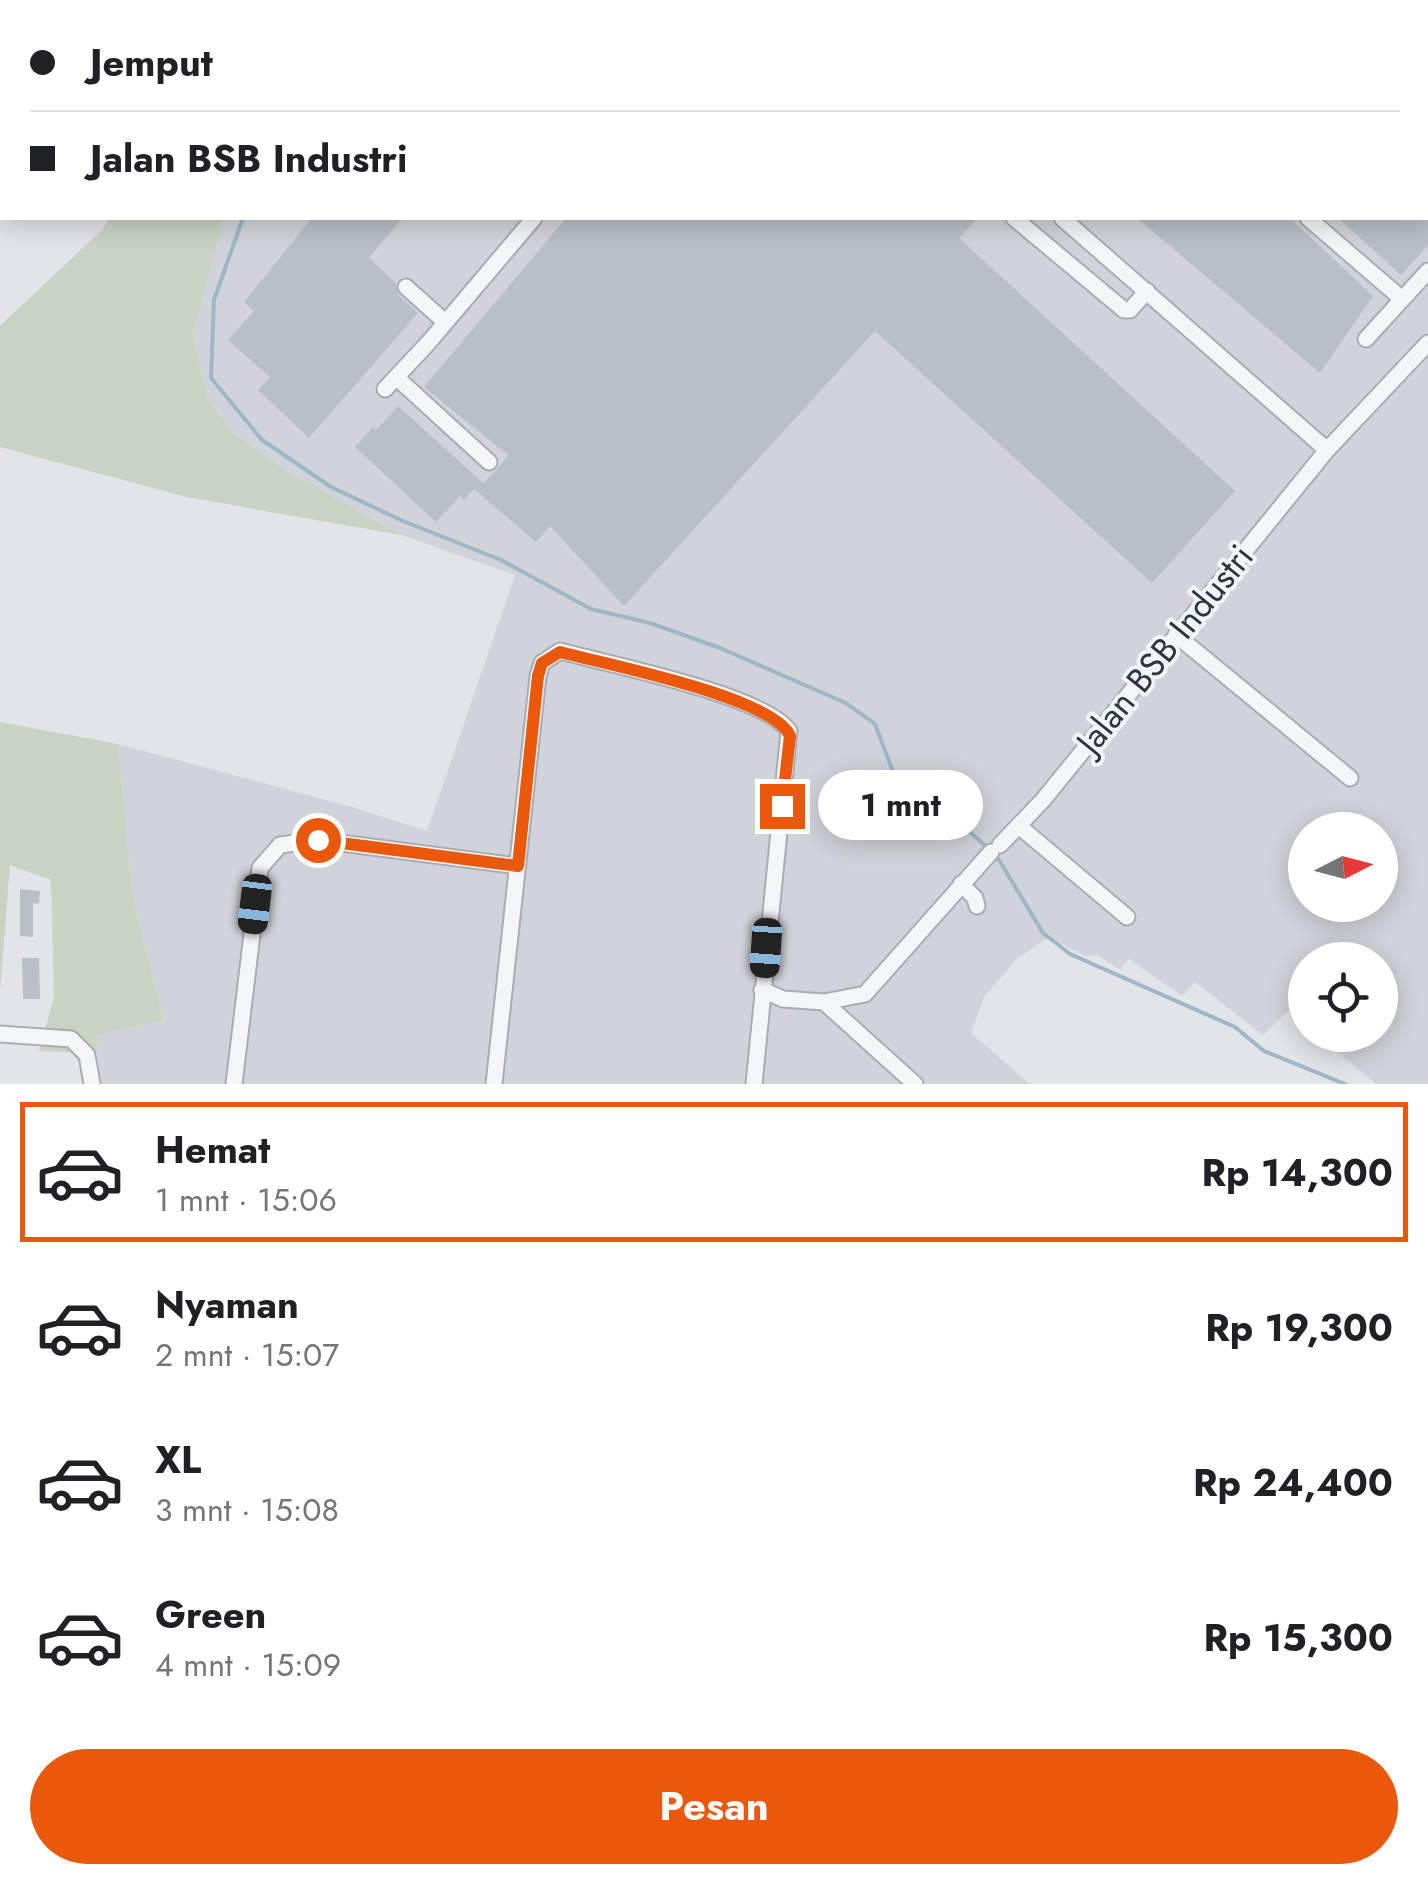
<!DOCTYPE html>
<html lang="id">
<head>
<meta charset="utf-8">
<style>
  body { margin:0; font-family:Jost,sans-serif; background:#f2f2f2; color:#202124; height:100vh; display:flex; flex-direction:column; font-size:38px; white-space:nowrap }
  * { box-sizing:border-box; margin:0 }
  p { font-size:32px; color:#757577 }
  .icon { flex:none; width:55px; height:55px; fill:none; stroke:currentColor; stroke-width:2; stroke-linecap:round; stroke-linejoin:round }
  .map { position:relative; height:1084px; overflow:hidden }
  .sheet { display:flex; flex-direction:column; background:#fff; flex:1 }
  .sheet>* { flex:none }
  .hud { position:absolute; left:0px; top:0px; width:1430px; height:220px; box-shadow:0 5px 25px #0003; display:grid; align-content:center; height:220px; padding:0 30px; background:#fff }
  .needle { width:65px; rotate:84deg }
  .buttons { position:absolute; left:1288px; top:812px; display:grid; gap:20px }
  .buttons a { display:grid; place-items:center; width:110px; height:110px; border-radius:50%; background:#fff; box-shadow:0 5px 25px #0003; font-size:50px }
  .end { position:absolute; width:45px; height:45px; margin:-22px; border:12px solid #ea580c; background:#fff; box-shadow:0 0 0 5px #fff }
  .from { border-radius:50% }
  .bubble { position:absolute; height:70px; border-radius:35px; background:#fff; box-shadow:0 5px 25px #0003; font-size:32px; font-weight:700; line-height:70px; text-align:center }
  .car { position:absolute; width:30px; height:60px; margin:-30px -15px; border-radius:12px; box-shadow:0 0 8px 2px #0007; background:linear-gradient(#222 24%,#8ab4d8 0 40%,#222 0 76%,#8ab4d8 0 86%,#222 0) }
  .hud b { display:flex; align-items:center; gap:35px; height:95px; font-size:38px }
  .hud b+b { border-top:2px solid #e0e0e0 }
  .hud i { width:25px; height:25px; background:#202124 }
  ul { padding:18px 0 0; list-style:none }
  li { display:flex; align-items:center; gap:30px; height:140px; margin:0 20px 15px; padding:0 10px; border:5px solid transparent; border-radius:0px }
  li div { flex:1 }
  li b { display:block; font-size:38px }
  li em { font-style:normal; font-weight:700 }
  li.on { border-color:#ea580c }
  li>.icon { width:90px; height:90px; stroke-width:1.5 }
  .action { display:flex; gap:20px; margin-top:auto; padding:20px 30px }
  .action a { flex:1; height:115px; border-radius:60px; background:#ea580c; color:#fff; font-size:40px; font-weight:700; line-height:115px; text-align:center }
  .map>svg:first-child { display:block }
  .built { fill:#d0d4da; fill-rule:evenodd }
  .green { fill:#c9d2c3 }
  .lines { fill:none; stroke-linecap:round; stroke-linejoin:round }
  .stream { stroke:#9fb6c6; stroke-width:4 }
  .building { fill:#b9bfc5 }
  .minor-casing { stroke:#a7adb3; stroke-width:19 }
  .minor { stroke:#f4f5f7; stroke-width:15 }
  .route { stroke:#ea580c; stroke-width:12 }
  .labels { text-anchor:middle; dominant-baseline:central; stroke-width:8; stroke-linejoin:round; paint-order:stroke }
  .street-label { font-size:35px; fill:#2b353f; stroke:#f1f4f6 }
</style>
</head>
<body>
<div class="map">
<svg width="1428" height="1084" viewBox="0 0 1428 1084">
  <rect width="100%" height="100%" fill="#e1e5e9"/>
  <path class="built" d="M618,0H1428V1084H1376L1317,1035H1380V960H1305V1025L1288,1011L1263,1035L1195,982L1182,996L1129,959L1120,970L1098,955L1086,956L1058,942L1045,939L1016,960L984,997L971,1033L1030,1084H99L97,1035L164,1020L133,897L118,744L356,808L427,831L515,575L401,535L283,470L233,433L208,400L193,335L224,218H1428V2ZM1305,830H1380V905H1305Z"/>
  <path class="green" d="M109,218H224L193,335L208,400L233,433L283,469L401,535L187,497L0,447V326L103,229Z
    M0,722L118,744L133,897L164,1020L97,1035L98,1053L39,1051L54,997L51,880L10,865L0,991Z"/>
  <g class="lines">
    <path class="stream" d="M628,0L630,2
      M243,218L214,300L211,378L262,440L331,487L403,521L501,560L591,609L650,623L720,648L846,703L875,724L895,777L952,816L989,849
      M996,855L1043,933L1070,954L1235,1027L1264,1051L1345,1084"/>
  </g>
  <path class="building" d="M312,218H402L369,258L396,283L398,295L418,313L309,438L258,390L270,377L228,340L254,311L244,302Z
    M566,218H978L959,238L1235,491L1152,583L875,331L624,606L550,526L536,542L474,489L464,500L460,496L436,522L355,447L373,427L376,430L398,406L483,483L497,470L508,455L424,387Z
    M1137,218H1290L1373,296L1320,373Z
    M1338,218H1428V245L1401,275Z
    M20,889L40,891L39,904L33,903V937L20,936Z
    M22,958H39L40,999H23Z"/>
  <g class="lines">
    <g class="minor-casing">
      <path id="minor" d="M764,0L767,2
        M808,0L811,2
        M1256,0L1259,2
        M717,2L719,0
        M848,2L850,0
        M1428,118V117
        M1014,218L1124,310H1130L1147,291
        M1062,218L1327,450
        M1308,218L1402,299
        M406,287L445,322
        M1366,339L1428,271
        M396,377L489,462
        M385,389L429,342L534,218
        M1176,635L1350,778
        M1020,827L1127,917
        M1000,845L1043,800L1327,450L1428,343
        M961,884L975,898L977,906
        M762,990L783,999L824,1002L865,994L991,852
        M824,1002L915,1084
        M0,1034L71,1039L87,1055L92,1084
        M234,1084L260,868L280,845L318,840L518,866
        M494,1084L538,676L542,663L560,651C608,664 764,695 789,731L754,1084"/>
    </g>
    <use href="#minor" class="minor"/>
  </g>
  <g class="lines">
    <path class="route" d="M318,840L518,866L538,676L542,663L560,652C605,664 773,697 790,736L782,806"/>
  </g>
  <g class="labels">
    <g class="street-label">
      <text transform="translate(1165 649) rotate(-51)">Jalan BSB Industri</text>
    </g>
  </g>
</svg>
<div class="buttons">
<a><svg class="needle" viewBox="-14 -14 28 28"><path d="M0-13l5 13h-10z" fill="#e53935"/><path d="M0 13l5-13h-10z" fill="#757577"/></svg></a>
<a><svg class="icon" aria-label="locate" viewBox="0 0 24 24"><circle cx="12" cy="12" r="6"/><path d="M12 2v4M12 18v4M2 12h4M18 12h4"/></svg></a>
</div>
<i class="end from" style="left:318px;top:840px"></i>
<i class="end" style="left:782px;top:806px"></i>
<div class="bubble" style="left:818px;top:770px;width:165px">1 mnt</div>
<i class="car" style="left:255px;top:904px;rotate:187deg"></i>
<i class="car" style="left:766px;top:948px;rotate:184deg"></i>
<div class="hud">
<b><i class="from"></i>Jemput</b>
<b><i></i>Jalan BSB Industri</b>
</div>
</div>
<section class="sheet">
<ul>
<li class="on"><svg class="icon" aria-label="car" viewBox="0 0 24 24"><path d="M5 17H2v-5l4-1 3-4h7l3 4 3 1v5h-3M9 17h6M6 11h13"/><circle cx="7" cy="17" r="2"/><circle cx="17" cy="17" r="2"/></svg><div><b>Hemat</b><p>1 mnt · 15:06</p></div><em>Rp 14,300</em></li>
<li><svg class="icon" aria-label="car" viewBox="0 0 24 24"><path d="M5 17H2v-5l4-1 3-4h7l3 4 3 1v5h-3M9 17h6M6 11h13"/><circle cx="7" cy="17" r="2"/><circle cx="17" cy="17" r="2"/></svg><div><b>Nyaman</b><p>2 mnt · 15:07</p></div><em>Rp 19,300</em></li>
<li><svg class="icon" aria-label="car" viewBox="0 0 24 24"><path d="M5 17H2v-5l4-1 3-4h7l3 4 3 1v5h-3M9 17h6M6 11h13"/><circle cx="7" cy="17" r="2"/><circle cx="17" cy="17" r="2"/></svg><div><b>XL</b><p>3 mnt · 15:08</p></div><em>Rp 24,400</em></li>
<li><svg class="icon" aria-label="car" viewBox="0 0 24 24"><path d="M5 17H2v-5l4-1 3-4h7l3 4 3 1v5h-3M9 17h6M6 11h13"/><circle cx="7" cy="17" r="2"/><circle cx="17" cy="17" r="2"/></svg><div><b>Green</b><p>4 mnt · 15:09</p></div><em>Rp 15,300</em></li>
</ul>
<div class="action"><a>Pesan</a></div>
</section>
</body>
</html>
